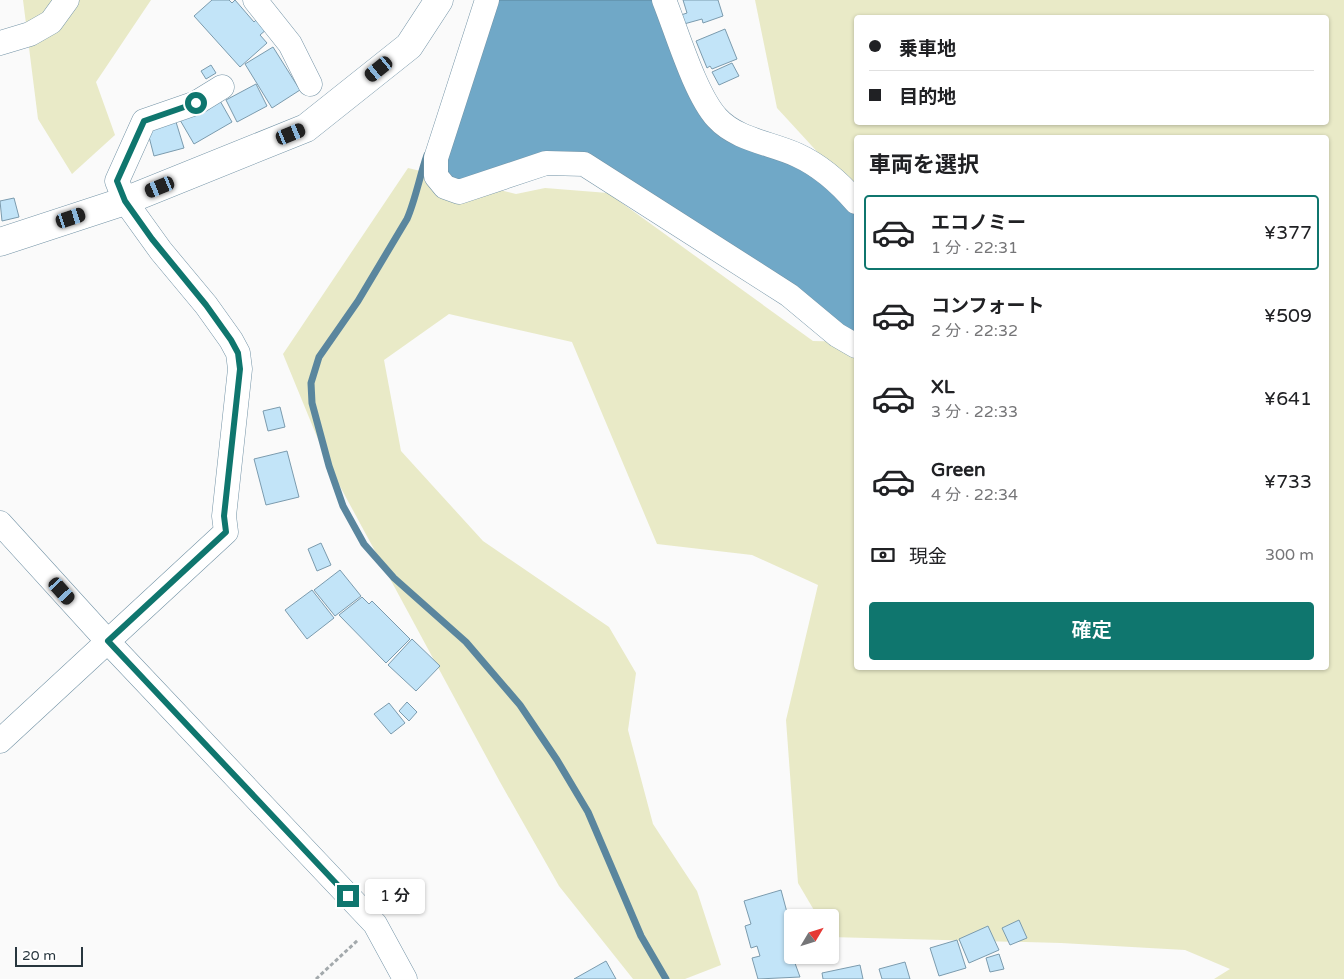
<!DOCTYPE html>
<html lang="ja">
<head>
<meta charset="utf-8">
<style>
  body { margin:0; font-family:"Varela Round","Noto Sans JP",sans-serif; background:#f2f2f2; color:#202124; height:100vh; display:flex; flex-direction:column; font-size:19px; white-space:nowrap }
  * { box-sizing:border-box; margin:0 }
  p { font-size:16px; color:#757577 }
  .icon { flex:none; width:28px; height:28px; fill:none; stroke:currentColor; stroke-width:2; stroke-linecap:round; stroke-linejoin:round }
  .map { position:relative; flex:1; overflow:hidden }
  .side { position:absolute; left:854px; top:135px; width:475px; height:535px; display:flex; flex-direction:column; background:#fff; border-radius:5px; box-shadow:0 1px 4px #0004 }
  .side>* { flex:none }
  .top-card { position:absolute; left:854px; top:15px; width:475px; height:110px; border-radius:5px; box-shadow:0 1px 4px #0004; display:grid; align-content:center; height:110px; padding:0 15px; background:#fff }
  .needle { width:32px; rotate:52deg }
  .fabs { position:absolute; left:784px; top:909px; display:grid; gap:10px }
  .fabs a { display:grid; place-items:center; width:55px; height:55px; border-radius:5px; background:#fff; box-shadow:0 1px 4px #0004; font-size:25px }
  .scale { position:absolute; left:15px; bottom:12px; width:68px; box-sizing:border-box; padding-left:5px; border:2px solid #28363e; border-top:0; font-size:14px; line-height:18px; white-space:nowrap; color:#28363e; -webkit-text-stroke:4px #fff; paint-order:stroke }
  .end { position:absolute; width:22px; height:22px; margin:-11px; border:6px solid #0f766e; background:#fff; box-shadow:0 0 0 2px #fff }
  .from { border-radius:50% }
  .bubble { position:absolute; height:35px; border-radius:5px; background:#fff; box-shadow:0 1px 4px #0004; font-size:16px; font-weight:600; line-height:35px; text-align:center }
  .car { position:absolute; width:15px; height:30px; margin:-15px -8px; border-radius:6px; box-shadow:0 0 4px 1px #0007; background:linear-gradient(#222 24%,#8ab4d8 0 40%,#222 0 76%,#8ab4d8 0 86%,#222 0) }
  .top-card b { display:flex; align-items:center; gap:18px; height:48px; font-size:19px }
  .top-card b+b { border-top:1px solid #e0e0e0 }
  .top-card i { width:12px; height:12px; background:#202124 }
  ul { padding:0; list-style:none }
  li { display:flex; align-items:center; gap:15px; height:75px; margin:0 10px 8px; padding:0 5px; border:2px solid transparent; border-radius:5px }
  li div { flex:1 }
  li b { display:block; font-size:19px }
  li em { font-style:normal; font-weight:600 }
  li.selected { border-color:#0f766e }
  li>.icon { width:45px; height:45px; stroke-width:1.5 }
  h2 { padding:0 15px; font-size:22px; line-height:60px }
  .pay { display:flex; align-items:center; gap:12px; height:55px; padding:0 15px; font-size:19px }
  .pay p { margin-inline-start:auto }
  .action { display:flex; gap:10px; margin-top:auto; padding:10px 15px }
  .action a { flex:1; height:58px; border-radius:5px; background:#0f766e; color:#fff; font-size:20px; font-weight:600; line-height:58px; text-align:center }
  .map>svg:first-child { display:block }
  .green { fill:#e9eac7; fill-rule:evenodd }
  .water { fill:#70a8c7; stroke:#5a869e }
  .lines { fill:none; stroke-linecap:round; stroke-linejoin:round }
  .stream { stroke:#5a869e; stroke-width:7 }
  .building { fill:#c2e4f8; stroke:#7b9bae }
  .minor-casing { stroke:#7393a6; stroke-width:25 }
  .tertiary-casing { stroke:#7393a6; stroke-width:29 }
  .path { stroke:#a3a9ac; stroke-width:3; stroke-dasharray:4 2.5; stroke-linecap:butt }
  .minor { stroke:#fff; stroke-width:24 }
  .tertiary { stroke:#fff; stroke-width:28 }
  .route { stroke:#0f766e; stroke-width:6 }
</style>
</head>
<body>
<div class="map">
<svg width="1344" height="979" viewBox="0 0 1344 979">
  <rect width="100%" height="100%" fill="#fafafa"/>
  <path class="green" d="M23,0H151L96,82L115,135L72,174L38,119Z
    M755,0H1344V979H1214L1230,969L1185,950L1061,943L830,937V918L818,917L798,883L786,720L818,585L752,555L657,544L572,342L449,314L384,360L401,451L483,541L609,627L636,673L628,730L653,824L697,891L721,965L685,979H633L559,886L500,782L329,466L283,354L408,168L516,194L545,188L608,193L813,341L856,342V668H1326V138H856V194L777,108ZM856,18H1326V122H856Z"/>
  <path class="water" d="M496,0H655L694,99L839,195L856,215V337L604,165L460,184L445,173V159Z"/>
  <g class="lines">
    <path class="stream" d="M427,155C420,175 415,201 407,219L358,301L319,357L311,383L312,403L329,466L343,506L364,544L394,578L466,642L520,705L557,760L588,812L641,936L666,979"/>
  </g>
  <path class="building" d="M212,0H229L232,3L235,0L254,22L257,19L267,29L260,35L267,43L240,67L194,16Z
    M683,0H718L723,16L703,23L702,19L684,24L681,15L687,13Z
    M725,29L737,59L712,69L710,66L707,68L696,41Z
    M273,47L300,90L272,108L245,64Z
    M732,63L739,76L719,85L712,72Z
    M211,65L216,73L206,79L201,71Z
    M256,84L267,106L237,122L226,100Z
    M219,99L232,122L194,144L180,120Z
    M176,122L184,148L154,156L147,129Z
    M14,198L19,217L2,221L0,201Z
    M280,407L285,427L268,431L263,411Z
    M287,451L299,497L266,505L254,459Z
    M321,543L331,565L317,571L308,549Z
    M340,570L361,596L335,616L314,590Z
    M312,590L334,618L307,639L285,610Z
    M362,597L369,604L372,601L410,639L386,663L339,615Z
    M412,639L440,666L416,691L388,665Z
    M407,702L417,712L409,721L399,711Z
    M389,703L405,723L391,734L374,714Z
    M781,890L792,931V941H790L792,955L800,977L758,979L752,958L760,956L757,946L751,948L745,926L751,924L744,901Z
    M1019,920L1027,938L1010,945L1002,928Z
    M988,926L999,950L969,963L959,939Z
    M957,940L966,968L939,976L930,948Z
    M999,954L1004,969L990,972L986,958Z
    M606,961L616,979H574Z
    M905,962L910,979H882L879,969Z
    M860,965L863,979H823L822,973Z"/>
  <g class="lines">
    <g class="minor-casing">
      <path id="minor" d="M255,0L290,44L310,84
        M487,0L436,158V176L445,187L459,192L546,163L584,164L789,295L837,335L856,346
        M664,0C677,32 695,94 717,118C737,140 771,143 797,155C821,166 839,182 856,202
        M0,43L30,34L51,22L67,0
        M0,523L111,645L375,924L405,979
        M0,741L226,532L224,516L240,369L238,353L231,340L206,305L161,251L125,201L117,181L144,121L196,103L222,87"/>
    </g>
    <g class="tertiary-casing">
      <path id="tertiary" d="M0,242L125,201L306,128L409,46L439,0"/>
    </g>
    <path class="path" d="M316,979L358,940"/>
    <use href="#minor" class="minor"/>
    <use href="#tertiary" class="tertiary"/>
  </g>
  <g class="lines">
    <path class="route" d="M196,103L144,121L117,181L125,201L152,239L206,305L231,340L238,353L240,369L224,516L226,532L108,641L348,896"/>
  </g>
</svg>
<div class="fabs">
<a><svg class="needle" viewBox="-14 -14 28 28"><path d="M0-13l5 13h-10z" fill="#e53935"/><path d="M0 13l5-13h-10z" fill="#757577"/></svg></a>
</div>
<div class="scale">20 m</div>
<i class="end from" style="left:196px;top:103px"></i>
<i class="end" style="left:348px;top:896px"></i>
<div class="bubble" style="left:365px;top:879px;width:60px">1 分</div>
<i class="car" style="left:379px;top:69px;rotate:231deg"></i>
<i class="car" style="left:291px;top:134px;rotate:68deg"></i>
<i class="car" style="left:160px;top:187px;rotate:248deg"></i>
<i class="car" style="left:71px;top:218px;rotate:72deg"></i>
<i class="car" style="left:62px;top:591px;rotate:138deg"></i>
<div class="top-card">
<b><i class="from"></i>乗車地</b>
<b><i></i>目的地</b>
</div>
<section class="side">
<h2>車両を選択</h2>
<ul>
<li class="selected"><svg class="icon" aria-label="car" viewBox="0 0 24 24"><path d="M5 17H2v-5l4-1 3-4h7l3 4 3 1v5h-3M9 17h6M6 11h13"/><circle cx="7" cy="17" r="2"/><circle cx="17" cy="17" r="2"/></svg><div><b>エコノミー</b><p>1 分 · 22:31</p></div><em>¥377</em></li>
<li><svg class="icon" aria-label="car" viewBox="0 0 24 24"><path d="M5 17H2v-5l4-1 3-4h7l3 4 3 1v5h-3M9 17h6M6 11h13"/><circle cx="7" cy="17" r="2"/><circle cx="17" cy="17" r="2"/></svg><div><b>コンフォート</b><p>2 分 · 22:32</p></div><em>¥509</em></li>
<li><svg class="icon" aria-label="car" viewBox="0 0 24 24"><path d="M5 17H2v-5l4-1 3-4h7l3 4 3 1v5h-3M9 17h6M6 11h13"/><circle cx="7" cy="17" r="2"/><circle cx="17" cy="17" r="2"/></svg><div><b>XL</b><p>3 分 · 22:33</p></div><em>¥641</em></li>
<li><svg class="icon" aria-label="car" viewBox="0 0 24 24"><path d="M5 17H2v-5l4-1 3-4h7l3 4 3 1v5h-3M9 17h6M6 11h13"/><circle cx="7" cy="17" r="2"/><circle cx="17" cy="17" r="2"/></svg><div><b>Green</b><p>4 分 · 22:34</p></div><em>¥733</em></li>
</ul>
<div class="pay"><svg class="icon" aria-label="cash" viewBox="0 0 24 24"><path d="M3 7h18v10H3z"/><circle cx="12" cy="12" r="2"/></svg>現金<p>300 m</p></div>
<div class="action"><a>確定</a></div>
</section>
</div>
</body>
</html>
